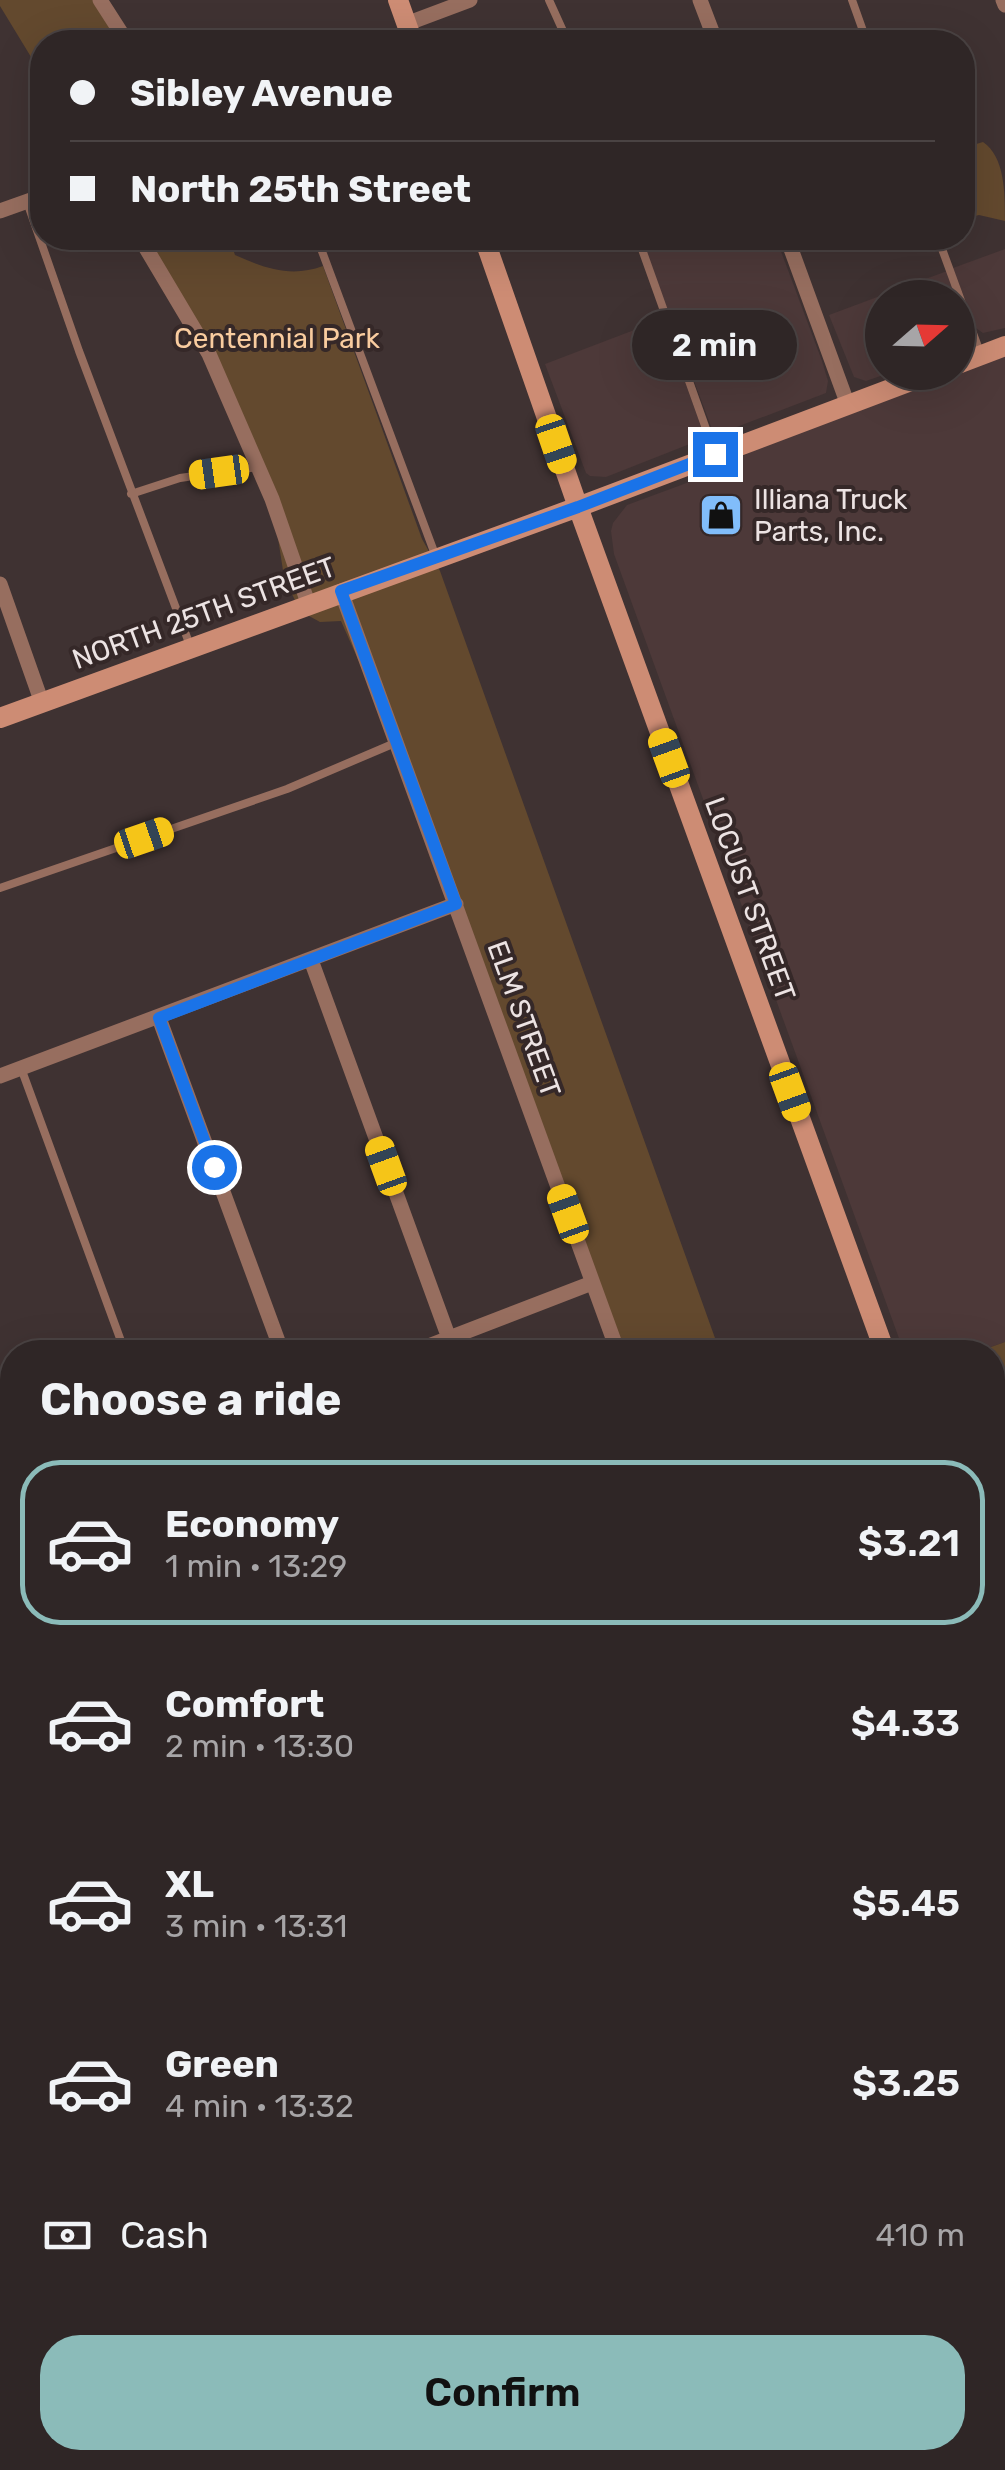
<!DOCTYPE html>
<html lang="en">
<head>
<meta charset="utf-8">
<style>
  body { margin:0; font-family:Rubik,sans-serif; background:#3b3232; color:#f1f3f6; height:100vh; display:flex; flex-direction:column; font-size:38px; white-space:nowrap }
  * { box-sizing:border-box; margin:0 }
  p { font-size:32px; color:#a7a5a7 }
  .icon { flex:none; width:55px; height:55px; fill:none; stroke:currentColor; stroke-width:2; stroke-linecap:round; stroke-linejoin:round }
  .map { position:relative; flex:1; overflow:hidden }
  .sheet { position:absolute; left:0px; top:1340px; width:1005px; height:1130px; display:flex; flex-direction:column; background:#2f2626; border-radius:40px 40px 0 0; box-shadow:0 10px 40px #0002,0 0 0 2px #4a4343 }
  .sheet>* { flex:none }
  .hud { position:absolute; left:30px; top:30px; width:945px; height:220px; border-radius:40px; box-shadow:0 10px 40px #0002,0 0 0 2px #4a4343; display:grid; align-content:center; height:220px; padding:0 40px; background:#2f2626 }
  .needle { width:65px; rotate:70deg }
  .controls { position:absolute; left:865px; top:280px; display:grid; gap:20px }
  .controls a { display:grid; place-items:center; width:110px; height:110px; border-radius:50%; background:#2f2626; box-shadow:0 10px 40px #0002,0 0 0 2px #4a4343; font-size:50px }
  .end { position:absolute; width:45px; height:45px; margin:-22px; border:12px solid #1a73e8; background:#fff; box-shadow:0 0 0 5px #fff }
  .from { border-radius:50% }
  .bubble { position:absolute; height:70px; border-radius:35px; background:#2f2626; box-shadow:0 10px 40px #0002,0 0 0 2px #4a4343; font-size:32px; font-weight:600; line-height:70px; text-align:center }
  .car { position:absolute; width:30px; height:60px; margin:-30px -15px; border-radius:12px; box-shadow:0 0 8px 2px #0007; background:linear-gradient(#f5c518 24%,#345 0 40%,#f5c518 0 76%,#345 0 86%,#f5c518 0) }
  .hud b { display:flex; align-items:center; gap:35px; height:95px; font-size:38px }
  .hud b+b { border-top:2px solid #4a4343 }
  .hud i { width:25px; height:25px; background:#f1f3f6 }
  ul { padding:0; list-style:none }
  li { display:flex; align-items:center; gap:30px; height:165px; margin:0 20px 15px; padding:0 20px; border:5px solid transparent; border-radius:40px }
  li div { flex:1 }
  li b { display:block; font-size:38px }
  li em { font-style:normal; font-weight:600 }
  li.active { border-color:#8bbbb9 }
  li>.icon { width:90px; height:90px; stroke-width:1.5 }
  h2 { padding:0 40px; font-size:45px; line-height:120px }
  .pay { display:flex; align-items:center; gap:25px; height:110px; padding:0 40px; font-size:38px }
  .pay p { margin-inline-start:auto }
  .cta { display:flex; gap:20px; margin-top:auto; padding:20px 40px }
  .cta a { flex:1; height:115px; border-radius:40px; background:#8bbbb9; color:#111; font-size:40px; font-weight:600; line-height:115px; text-align:center }
  .map>svg:first-child { display:block }
  .built { fill:#4d3939 }
  .green { fill:#63492e }
  .lines { fill:none; stroke-linecap:round; stroke-linejoin:round }
  .lane { stroke:#976e5f; stroke-width:8 }
  .street { stroke:#976e5f; stroke-width:15 }
  .secondary { stroke:#cd8c74; stroke-width:20 }
  .route { stroke:#1a73e8; stroke-width:12 }
  .labels { text-anchor:middle; dominant-baseline:central; stroke-width:8; stroke-linejoin:round; paint-order:stroke }
  .park-label { font-size:28px; fill:#f9cc9f; stroke:#352828 }
  .poi-label { font-size:28px; fill:#ece3e3; stroke:#352828; text-anchor:start }
  .street-label { font-size:28px; fill:#ece3e3; stroke:#352828 }
</style>
</head>
<body>
<div class="map">
<svg width="1005" height="2470" viewBox="0 0 1005 2470">
  <rect width="100%" height="100%" fill="#3f3232"/>
  <path class="built" d="M641,238H776L822,361L828,381L826,393L721,433L713,432Z
    M1005,249V328L983,333L976,328L953,268Z
    M947,271L957,297L882,298V372L889,373L866,381L854,377L829,315Z
    M663,319L705,438L606,477L590,476L586,473L545,364Z
    M1005,356V1342L977,1352H904L614,554L611,531L613,523L627,505L692,481L761,447Z"/>
  <path class="green" d="M0,0H100L127,42H42V75L0,6Z
    M983,142C1005,157 1005,193 1005,221L979,215L963,219V148Z
    M140,238H229L235,255C264,268 291,278 323,266L422,539L440,571L720,1352H618L395,743L341,621L320,622L300,611L284,577L272,499L209,354Z
    M1005,1342V1631L993,1596L992,1352H977Z
    M992,1699L1005,1734V2080L993,2085Z"/>
  <g class="lines">
    <path class="lane" d="M549,0L568,42
      M852,0L867,42
      M27,202L79,351L191,648
      M317,238L436,557
      M638,238L715,454
      M938,238L981,355
      M131,494L180,478L258,467
      M0,888L287,789L395,743
      M21,1068L125,1352
      M0,1915L12,1947
      M529,2458L534,2470
      M679,2470L713,2458"/>
    <path class="street" d="M100,0L127,42
      M700,0L716,42
      M1003,0L1005,5
      M406,24L470,0
      M0,211L42,196
      M140,238L209,354L272,499L308,603
      M787,238L848,405
      M0,584L42,703
      M341,591L618,1352
      M311,960L454,1352
      M159,1018L282,1352
      M0,1076L456,904
      M413,1352L592,1283
      M0,1477L12,1511
      M0,1852L12,1848
      M0,2198L12,2194
      M992,2378L1005,2410
      M0,2390L12,2423
      M25,2458L30,2470
      M360,2458L365,2470
      M694,2464L697,2470
      M192,2470L226,2458"/>
    <path class="secondary" d="M398,0L413,42
      M484,238L578,507L885,1352
      M958,364L1005,346
      M0,718L578,507L935,372
      M992,1650L1005,1684"/>
  </g>
  <g class="lines">
    <path class="route" d="M214,1167L159,1018L456,904L341,591L578,507L715,454"/>
  </g>
  <defs>
    <g id="shop-square" transform="scale(2.25)"><rect x="-9" y="-9" width="18" height="18" rx="4" fill="#81bdfa" stroke="#352828"/><path d="M-5-2.5h2.3a2.7 3.5 0 0 1 5.4 0H5L5.5 6h-11ZM-1.5-2.5h3a1.5 2.3 0 0 0-3 0Z" fill="#111"/></g>
  </defs>
  <g fill-rule="evenodd">
    <use href="#shop-square" x="721" y="515"/>
  </g>
  <g class="labels">
    <g class="park-label">
      <text x="277" y="338">Centennial Park</text>
    </g>
    <g class="poi-label">
      <text x="754" y="499">Illiana Truck<tspan x="754" dy="32">Parts, Inc.</tspan></text>
    </g>
    <g class="street-label">
      <text transform="translate(204 613) rotate(-20)">NORTH 25TH STREET</text>
      <text transform="translate(750 899) rotate(70)">LOCUST STREET</text>
      <text transform="translate(524 1019) rotate(70)">ELM STREET</text>
    </g>
  </g>
</svg>
<div class="controls">
<a><svg class="needle" viewBox="-14 -14 28 28"><path d="M0-13l5 13h-10z" fill="#e53935"/><path d="M0 13l5-13h-10z" fill="#a7a5a7"/></svg></a>
</div>
<i class="end from" style="left:214px;top:1167px"></i>
<i class="end" style="left:715px;top:454px"></i>
<div class="bubble" style="left:632px;top:310px;width:165px">2 min</div>
<i class="car" style="left:556px;top:444px;rotate:161deg"></i>
<i class="car" style="left:219px;top:472px;rotate:262deg"></i>
<i class="car" style="left:669px;top:758px;rotate:340deg"></i>
<i class="car" style="left:144px;top:838px;rotate:71deg"></i>
<i class="car" style="left:790px;top:1092px;rotate:160deg"></i>
<i class="car" style="left:386px;top:1166px;rotate:340deg"></i>
<i class="car" style="left:568px;top:1214px;rotate:340deg"></i>
<div class="hud">
<b><i class="from"></i>Sibley Avenue</b>
<b><i></i>North 25th Street</b>
</div>
<section class="sheet">
<h2>Choose a ride</h2>
<ul>
<li class="active"><svg class="icon" aria-label="car" viewBox="0 0 24 24"><path d="M5 17H2v-5l4-1 3-4h7l3 4 3 1v5h-3M9 17h6M6 11h13"/><circle cx="7" cy="17" r="2"/><circle cx="17" cy="17" r="2"/></svg><div><b>Economy</b><p>1 min · 13:29</p></div><em>$3.21</em></li>
<li><svg class="icon" aria-label="car" viewBox="0 0 24 24"><path d="M5 17H2v-5l4-1 3-4h7l3 4 3 1v5h-3M9 17h6M6 11h13"/><circle cx="7" cy="17" r="2"/><circle cx="17" cy="17" r="2"/></svg><div><b>Comfort</b><p>2 min · 13:30</p></div><em>$4.33</em></li>
<li><svg class="icon" aria-label="car" viewBox="0 0 24 24"><path d="M5 17H2v-5l4-1 3-4h7l3 4 3 1v5h-3M9 17h6M6 11h13"/><circle cx="7" cy="17" r="2"/><circle cx="17" cy="17" r="2"/></svg><div><b>XL</b><p>3 min · 13:31</p></div><em>$5.45</em></li>
<li><svg class="icon" aria-label="car" viewBox="0 0 24 24"><path d="M5 17H2v-5l4-1 3-4h7l3 4 3 1v5h-3M9 17h6M6 11h13"/><circle cx="7" cy="17" r="2"/><circle cx="17" cy="17" r="2"/></svg><div><b>Green</b><p>4 min · 13:32</p></div><em>$3.25</em></li>
</ul>
<div class="pay"><svg class="icon" aria-label="cash" viewBox="0 0 24 24"><path d="M3 7h18v10H3z"/><circle cx="12" cy="12" r="2"/></svg>Cash<p>410 m</p></div>
<div class="cta"><a>Confirm</a></div>
</section>
</div>
</body>
</html>
